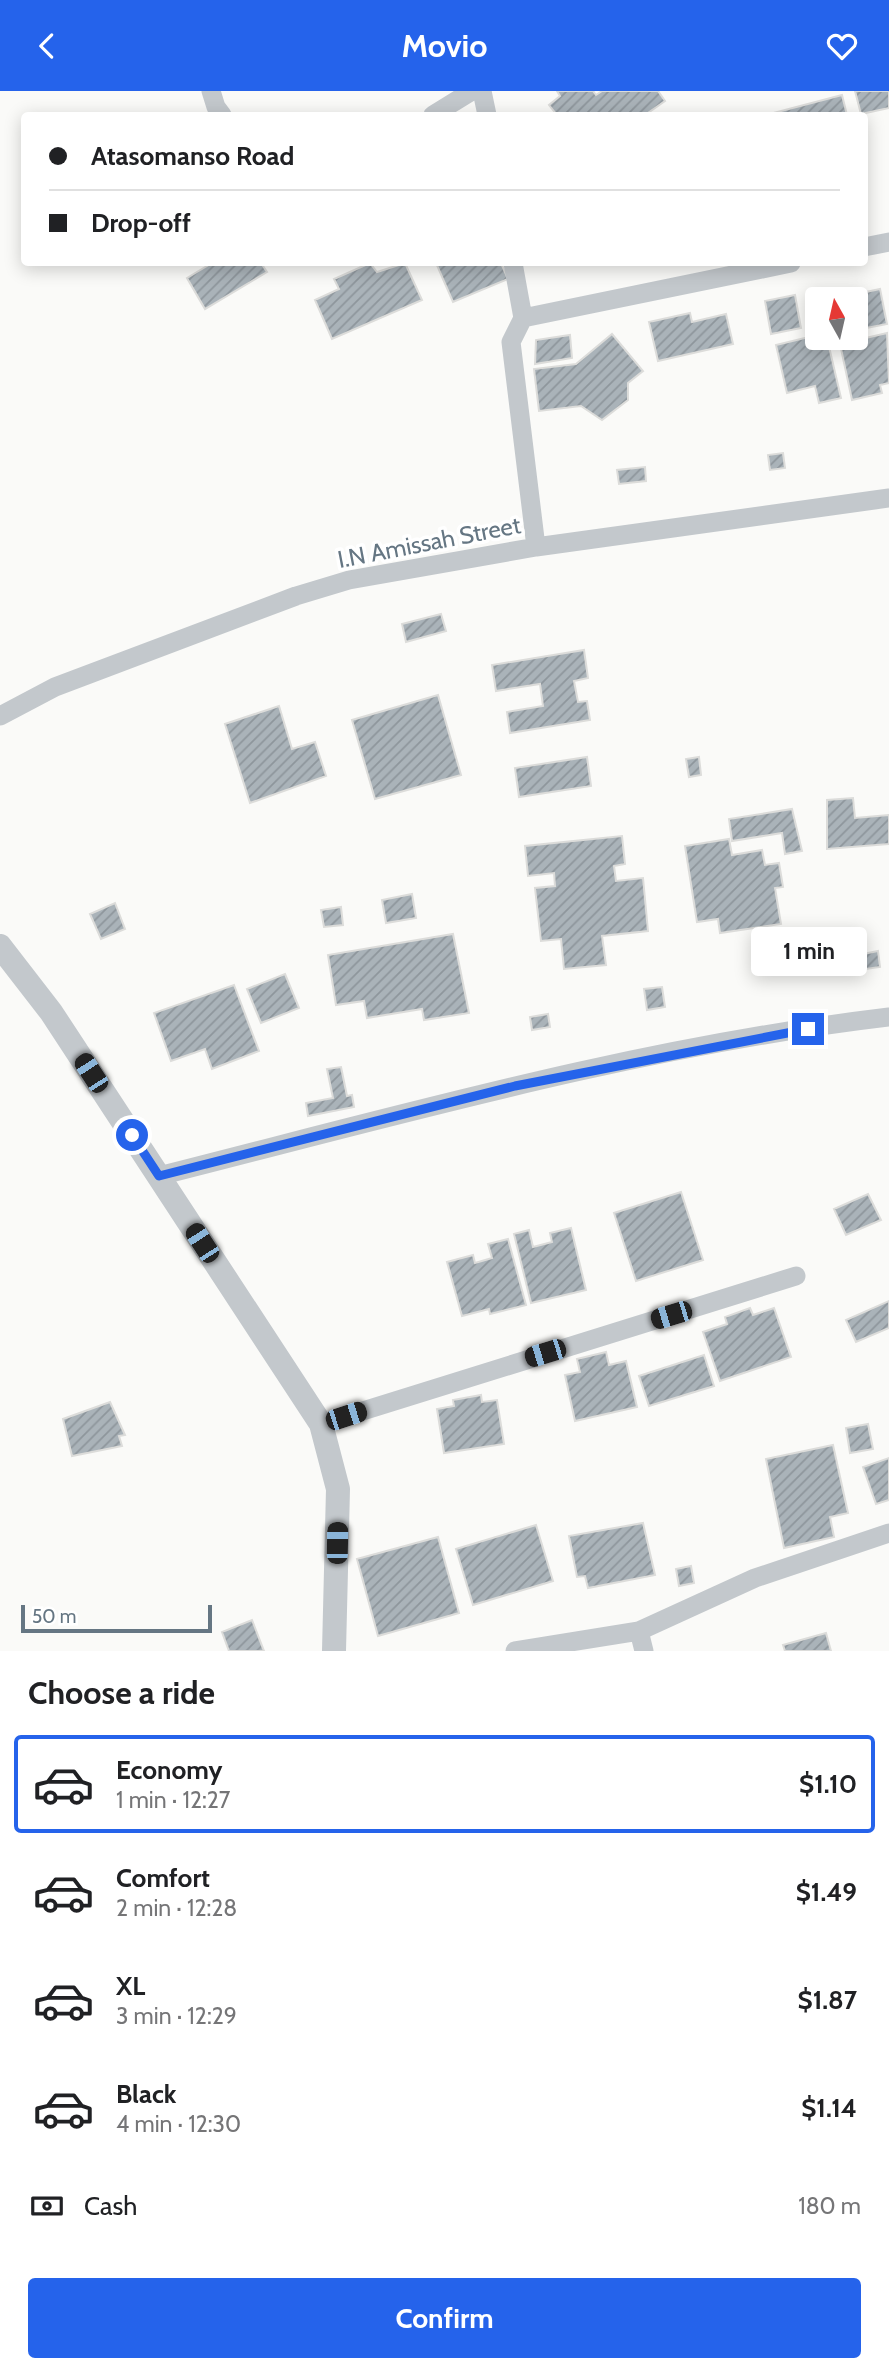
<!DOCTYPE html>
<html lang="en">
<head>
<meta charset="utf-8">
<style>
  body { margin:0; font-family:Cabin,sans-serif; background:#f2f2f2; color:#202124; height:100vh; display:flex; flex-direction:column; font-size:26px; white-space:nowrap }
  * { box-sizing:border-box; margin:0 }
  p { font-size:23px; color:#757577 }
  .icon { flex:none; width:38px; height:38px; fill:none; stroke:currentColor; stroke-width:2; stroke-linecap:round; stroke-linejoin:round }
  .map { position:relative; height:1560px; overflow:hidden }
  .side { display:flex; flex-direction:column; background:#fff; flex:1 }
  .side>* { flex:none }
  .guide { position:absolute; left:21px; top:21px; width:847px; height:154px; border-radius:7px; box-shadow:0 4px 18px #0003; display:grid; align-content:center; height:154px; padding:0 28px; background:#fff }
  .needle { width:46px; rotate:352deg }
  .controls { position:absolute; left:805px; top:196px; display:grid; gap:14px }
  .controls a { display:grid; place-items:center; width:63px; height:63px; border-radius:7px; background:#fff; box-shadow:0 4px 18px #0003; font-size:35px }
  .scale { position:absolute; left:21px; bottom:18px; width:191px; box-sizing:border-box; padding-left:7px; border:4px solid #657683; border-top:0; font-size:19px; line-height:24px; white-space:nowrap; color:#657683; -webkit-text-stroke:5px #fff; paint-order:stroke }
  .end { position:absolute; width:32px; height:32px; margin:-16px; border:9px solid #2563eb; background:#fff; box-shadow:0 0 0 4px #fff }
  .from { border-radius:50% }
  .bubble { position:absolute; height:49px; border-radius:7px; background:#fff; box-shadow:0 4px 18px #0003; font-size:23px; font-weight:700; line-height:49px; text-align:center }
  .car { position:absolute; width:21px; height:42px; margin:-21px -10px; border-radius:9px; box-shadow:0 0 5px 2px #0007; background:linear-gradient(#222 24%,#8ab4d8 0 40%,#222 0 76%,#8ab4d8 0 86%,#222 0) }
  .guide b { display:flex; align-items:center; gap:24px; height:66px; font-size:26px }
  .guide b+b { border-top:2px solid #e0e0e0 }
  .guide i { width:18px; height:18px; background:#202124 }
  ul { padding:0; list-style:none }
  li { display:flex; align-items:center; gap:21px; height:98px; margin:0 14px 10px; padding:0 14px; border:4px solid transparent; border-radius:7px }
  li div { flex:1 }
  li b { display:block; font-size:26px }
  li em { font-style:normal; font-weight:700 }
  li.current { border-color:#2563eb }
  li>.icon { width:63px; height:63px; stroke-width:1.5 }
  h2 { padding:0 28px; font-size:32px; line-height:84px }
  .pay { display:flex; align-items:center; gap:18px; height:77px; padding:0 28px; font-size:26px }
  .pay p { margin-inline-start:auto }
  .button { display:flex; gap:14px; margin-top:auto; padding:14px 28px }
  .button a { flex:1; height:80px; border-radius:7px; background:#2563eb; color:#fff; font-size:28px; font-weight:700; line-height:80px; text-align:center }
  header { display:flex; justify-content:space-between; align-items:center; height:91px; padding:0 28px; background:#2563eb; color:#fff; font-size:32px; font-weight:700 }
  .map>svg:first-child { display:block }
  .building { fill:url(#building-hatch); stroke:#dcdcda; stroke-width:2 }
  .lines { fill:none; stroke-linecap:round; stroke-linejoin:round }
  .minor { stroke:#c3c8cc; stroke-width:19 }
  .tertiary { stroke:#c3c8cc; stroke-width:24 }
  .route { stroke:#2563eb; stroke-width:9 }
  .labels { text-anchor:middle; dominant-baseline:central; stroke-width:7; stroke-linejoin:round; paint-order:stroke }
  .street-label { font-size:24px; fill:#657683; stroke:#fff }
</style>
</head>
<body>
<header><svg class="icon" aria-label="back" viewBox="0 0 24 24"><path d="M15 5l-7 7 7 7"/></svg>Movio<svg class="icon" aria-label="heart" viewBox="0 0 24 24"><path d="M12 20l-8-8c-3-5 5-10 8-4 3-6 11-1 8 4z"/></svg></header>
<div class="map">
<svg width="889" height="1560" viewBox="0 0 889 1560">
  <defs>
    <pattern id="building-hatch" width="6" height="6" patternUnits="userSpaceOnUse" patternTransform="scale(1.75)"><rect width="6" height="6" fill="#aab3b9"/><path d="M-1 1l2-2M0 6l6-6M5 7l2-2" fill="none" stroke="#8e969c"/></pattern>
  </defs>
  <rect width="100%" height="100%" fill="#fafaf8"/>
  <path class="building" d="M557,0H593L596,4L602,0H658L665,10L645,24H557L549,14L560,5Z
    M855,0H889V17L861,23Z
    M842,4L847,24H766Z
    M212,172H261L267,181L205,218L187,187Z
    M370,172L377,181L405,172L422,209L332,248L315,209L339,198L334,188Z
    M436,172H501L508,188L453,211Z
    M880,198L887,233L856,239V208H833Z
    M795,204L801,237L771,243L765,210Z
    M690,222L692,231L726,223L733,253L658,270L649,231Z
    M887,242L889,292L880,294L882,302L852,309L840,253Z
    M612,243L643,280L628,292V309L602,329L581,315L539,320L534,278L576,273Z
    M570,244L572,267L535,273L536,249Z
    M817,244L827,247L841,307L819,312L815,295L787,302L776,254Z
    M783,362L785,377L770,379L768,364Z
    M645,376L646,390L619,393L617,379Z
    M441,523L446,540L406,551L402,533Z
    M584,559L588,587L574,590L578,611L587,610L590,629L510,642L507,621L543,615L540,593L496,600L492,574Z
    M438,604L461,684L375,708L352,629Z
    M279,615L292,658L315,651L326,685L250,712L225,633Z
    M587,666L591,695L519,706L515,677Z
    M699,666L701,684L689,686L686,668Z
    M853,707L855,727L889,724V753L827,758V709Z
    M792,718L802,760L785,763L782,742L732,750L729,728Z
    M622,745L625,773L614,775L616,790L643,787L648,840L602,845L606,874L564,878L561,848L541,850L535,797L555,795L554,782L528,785L525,755Z
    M729,748L732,764L762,759L765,774L779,772L783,796L775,797L781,833L720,842L718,828L697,831L685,755Z
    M412,803L416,827L386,832L382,809Z
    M115,812L125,838L101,848L90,823Z
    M341,816L343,834L324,836L321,819Z
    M453,843L469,922L424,929L422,918L367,927L364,910L336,914L328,864Z
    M831,858L834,879L822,881L819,860Z
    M878,860L880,876L866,878L863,863Z
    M285,883L299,917L261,932L247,898Z
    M234,894L259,960L212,978L205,958L171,970L154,922Z
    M662,896L665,916L647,919L644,898Z
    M548,923L550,936L532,939L530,926Z
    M341,976L347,1005L352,1004L354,1016L308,1025L306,1012L333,1007L327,978Z
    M681,1101L703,1169L636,1190L614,1122Z
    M868,1103L881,1129L846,1144L834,1118Z
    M571,1137L586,1199L531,1212L514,1143L529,1139L533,1156L552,1151L550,1142Z
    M508,1148L526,1214L490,1223L489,1218L462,1225L447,1171L473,1164L475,1172L492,1167L488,1153Z
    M889,1210V1237L856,1251L846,1229Z
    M750,1217L753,1224L774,1217L791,1266L720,1290L703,1241L727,1233L725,1226Z
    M606,1261L609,1274L626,1270L637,1316L575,1330L565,1284L580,1281L577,1268Z
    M704,1264L714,1295L649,1315L639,1285Z
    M481,1304L482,1311L497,1309L504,1353L444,1362L437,1318L454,1315L453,1309Z
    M110,1311L125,1344L119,1345L122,1355L72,1365L63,1328Z
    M868,1333L873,1358L850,1362L846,1337Z
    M833,1354L848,1422L830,1426L834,1446L784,1457L766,1368Z
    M889,1367V1409L876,1413L863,1376Z
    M643,1432L655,1484L588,1497L585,1485L577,1486L569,1445Z
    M536,1434L553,1490L473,1514L456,1458Z
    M438,1446L459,1522L378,1545L357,1468Z
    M691,1475L694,1492L679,1495L676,1478Z
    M252,1529L264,1560H229L222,1541Z
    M826,1542L831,1560H785L783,1554Z"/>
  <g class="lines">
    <path class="minor" d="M211,0L216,16L222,24
      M482,0L487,24
      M433,24L472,0
      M864,156L889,151
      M513,172L523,227L511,251L536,456
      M523,227L791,172
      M0,625L55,596L296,505L349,489L536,456L889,407
      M159,1085C400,1024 642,955 889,926
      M321,1333L796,1185
      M639,1540L644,1560
      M515,1560L639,1540L755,1487L889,1442"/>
    <path class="tertiary" d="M0,855L51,921L321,1333L338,1398L334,1560"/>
  </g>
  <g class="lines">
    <path class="route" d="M132,1044L159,1085L515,995L808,938"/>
  </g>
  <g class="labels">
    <g class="street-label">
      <text transform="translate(429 451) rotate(-11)">I.N Amissah Street</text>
    </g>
  </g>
</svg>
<div class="controls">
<a><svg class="needle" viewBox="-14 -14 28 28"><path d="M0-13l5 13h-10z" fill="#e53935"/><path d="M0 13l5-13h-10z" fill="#757577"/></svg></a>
</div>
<div class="scale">50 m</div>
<i class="end from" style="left:132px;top:1044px"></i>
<i class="end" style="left:808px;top:938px"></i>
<div class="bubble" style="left:751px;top:836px;width:116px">1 min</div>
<i class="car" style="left:91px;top:982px;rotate:327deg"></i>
<i class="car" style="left:202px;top:1152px;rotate:327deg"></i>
<i class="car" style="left:671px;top:1224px;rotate:253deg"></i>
<i class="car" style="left:545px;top:1262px;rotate:253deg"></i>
<i class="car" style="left:346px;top:1325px;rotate:72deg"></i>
<i class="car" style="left:337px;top:1452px;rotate:1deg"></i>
<div class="guide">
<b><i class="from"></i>Atasomanso Road</b>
<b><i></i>Drop-off</b>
</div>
</div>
<section class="side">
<h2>Choose a ride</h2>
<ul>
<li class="current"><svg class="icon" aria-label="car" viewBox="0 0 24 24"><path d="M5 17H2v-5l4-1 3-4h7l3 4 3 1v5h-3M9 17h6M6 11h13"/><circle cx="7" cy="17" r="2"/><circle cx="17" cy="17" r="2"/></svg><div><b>Economy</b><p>1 min · 12:27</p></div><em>$1.10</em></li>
<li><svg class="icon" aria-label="car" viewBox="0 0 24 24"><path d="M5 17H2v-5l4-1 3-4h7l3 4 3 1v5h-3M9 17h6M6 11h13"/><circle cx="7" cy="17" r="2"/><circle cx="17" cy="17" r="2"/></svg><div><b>Comfort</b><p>2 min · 12:28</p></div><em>$1.49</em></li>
<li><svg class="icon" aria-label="car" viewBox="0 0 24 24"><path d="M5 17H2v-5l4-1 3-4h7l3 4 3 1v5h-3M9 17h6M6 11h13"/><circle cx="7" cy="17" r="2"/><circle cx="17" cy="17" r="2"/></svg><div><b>XL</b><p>3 min · 12:29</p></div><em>$1.87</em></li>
<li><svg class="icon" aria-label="car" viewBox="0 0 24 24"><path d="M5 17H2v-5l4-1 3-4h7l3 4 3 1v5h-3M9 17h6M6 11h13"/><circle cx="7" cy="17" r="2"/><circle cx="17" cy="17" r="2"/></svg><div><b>Black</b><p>4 min · 12:30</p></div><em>$1.14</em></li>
</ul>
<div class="pay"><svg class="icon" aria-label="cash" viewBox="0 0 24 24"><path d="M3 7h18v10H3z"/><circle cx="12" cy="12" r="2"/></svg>Cash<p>180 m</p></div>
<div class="button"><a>Confirm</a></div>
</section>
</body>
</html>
